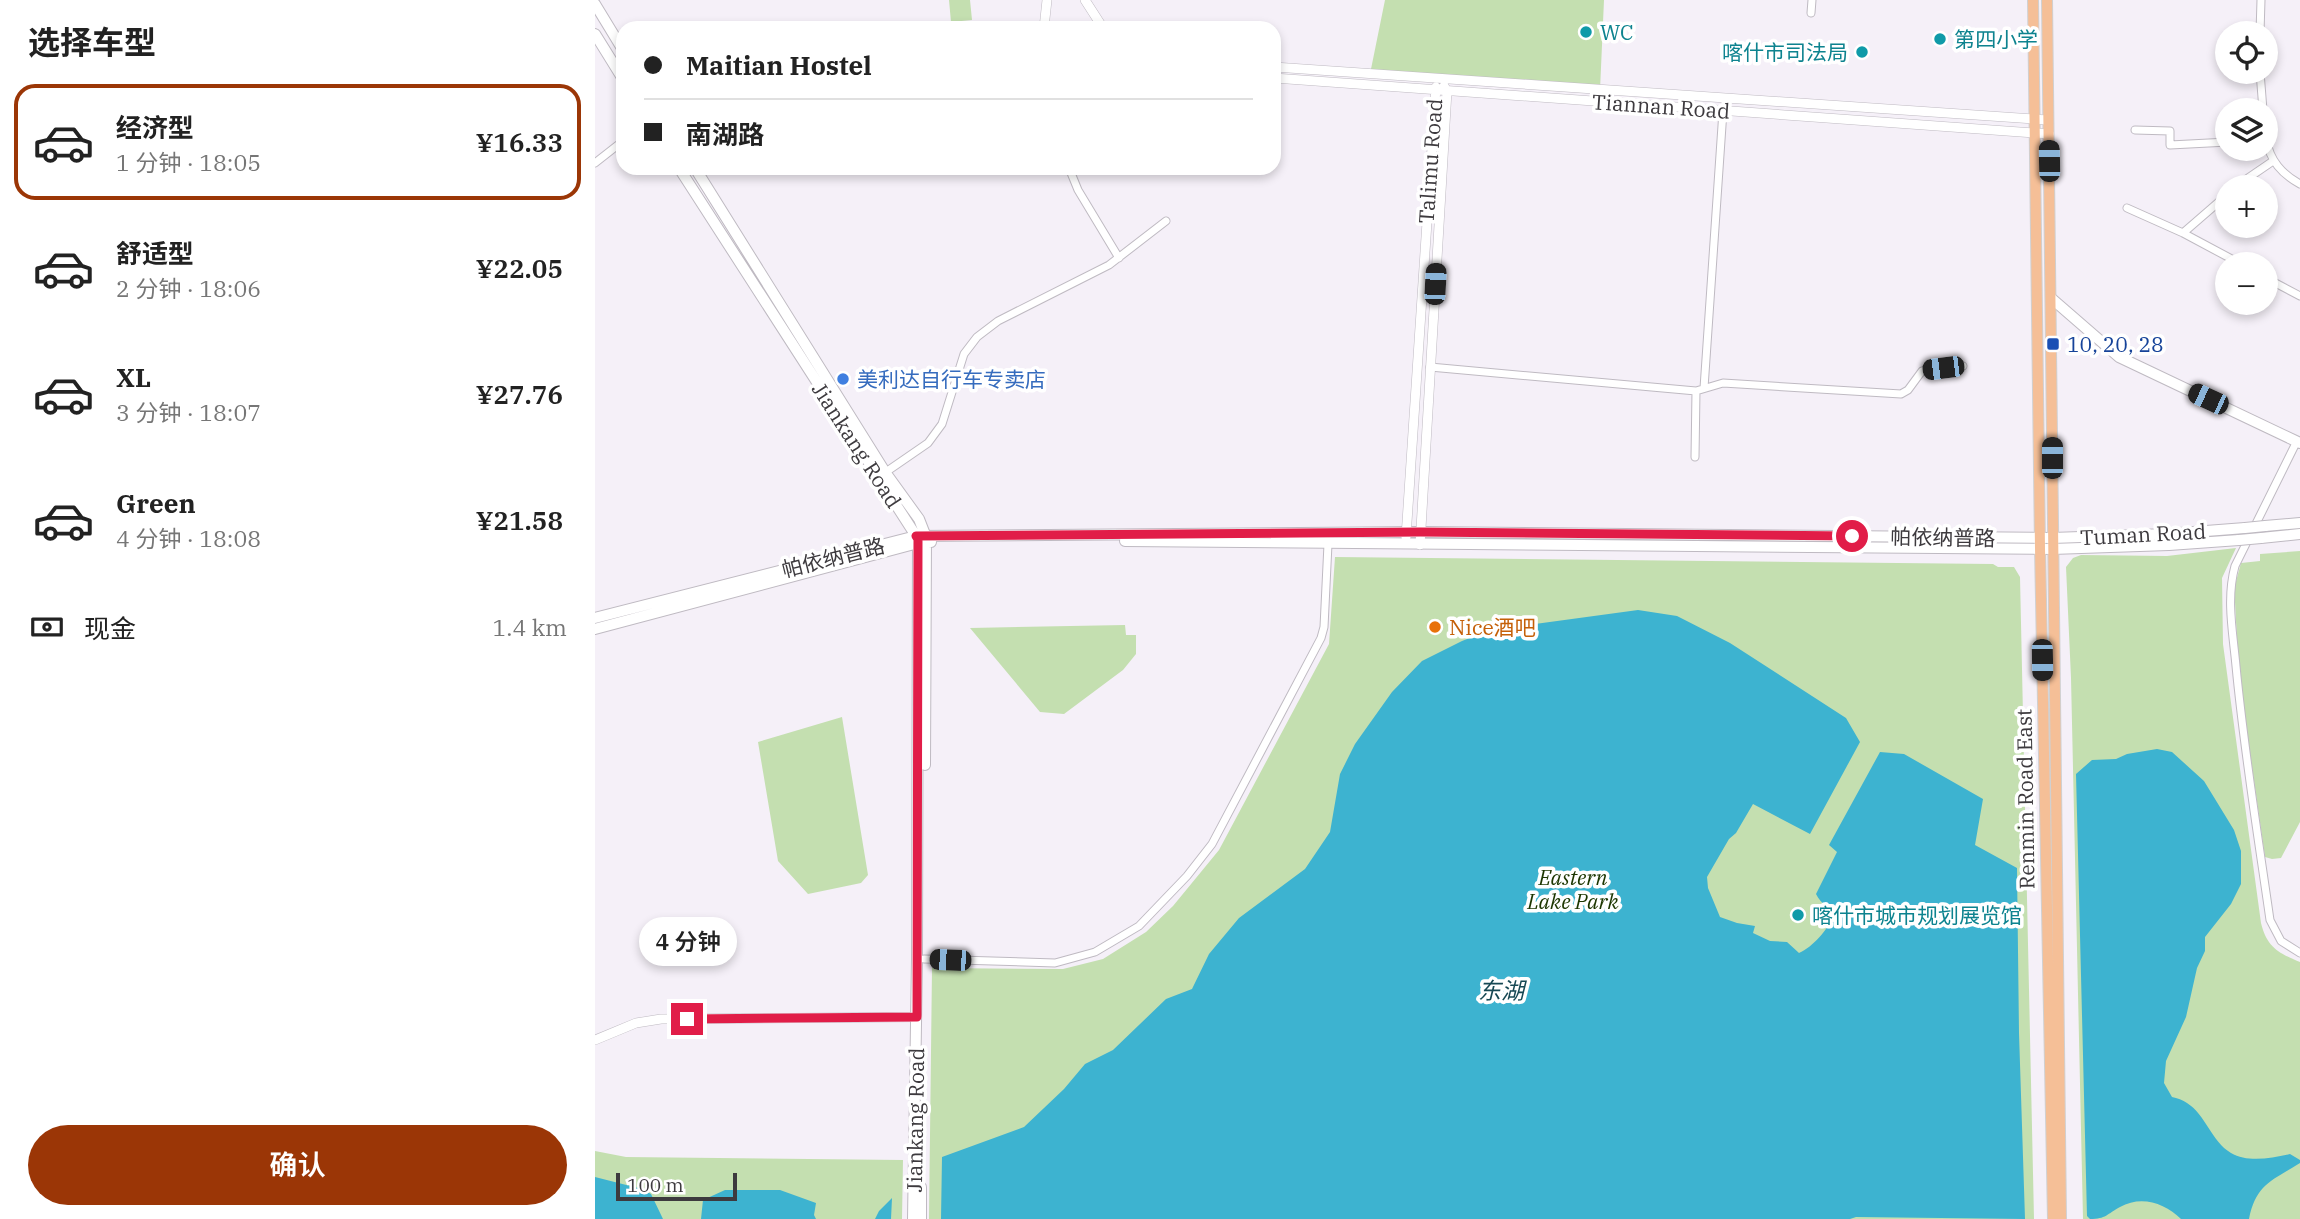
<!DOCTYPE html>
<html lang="zh">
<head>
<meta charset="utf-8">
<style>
  body { margin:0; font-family:"IBM Plex Serif","Noto Sans SC",serif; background:#f6f6f6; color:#222; height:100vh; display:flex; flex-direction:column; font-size:26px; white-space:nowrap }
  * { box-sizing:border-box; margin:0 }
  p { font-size:23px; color:#767676 }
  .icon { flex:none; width:38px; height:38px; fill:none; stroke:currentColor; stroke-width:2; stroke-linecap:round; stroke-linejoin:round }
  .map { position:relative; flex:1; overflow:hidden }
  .panel { display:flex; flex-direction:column; background:#fff; width:595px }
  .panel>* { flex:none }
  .guide { position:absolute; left:21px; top:21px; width:665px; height:154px; border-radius:21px; box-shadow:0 4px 10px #0003; display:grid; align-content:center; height:154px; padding:0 28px; background:#fff }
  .fabs { position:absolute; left:1620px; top:21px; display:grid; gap:14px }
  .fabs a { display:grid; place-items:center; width:63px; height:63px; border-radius:50%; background:#fff; box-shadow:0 4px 10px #0003; font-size:35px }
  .scale { position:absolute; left:21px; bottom:18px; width:121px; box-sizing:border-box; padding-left:7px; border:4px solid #3d3a3e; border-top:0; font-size:19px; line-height:24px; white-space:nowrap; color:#3d3a3e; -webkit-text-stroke:5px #fff; paint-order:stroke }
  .end { position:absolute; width:32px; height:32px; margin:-16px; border:9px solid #e11d48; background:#fff; box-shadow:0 0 0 4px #fff }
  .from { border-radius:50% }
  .bubble { position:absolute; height:49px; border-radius:24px; background:#fff; box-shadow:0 4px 10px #0003; font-size:23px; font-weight:600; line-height:49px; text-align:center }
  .car { position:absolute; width:21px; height:42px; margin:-21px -10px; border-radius:9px; box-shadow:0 0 5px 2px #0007; background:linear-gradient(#222 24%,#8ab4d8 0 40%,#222 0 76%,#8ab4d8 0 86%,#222 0) }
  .guide b { display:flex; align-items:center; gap:24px; height:66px; font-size:26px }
  .guide b+b { border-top:2px solid #e0e0e0 }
  .guide i { width:18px; height:18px; background:#222 }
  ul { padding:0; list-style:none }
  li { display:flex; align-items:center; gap:21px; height:116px; margin:0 14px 10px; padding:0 14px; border:4px solid transparent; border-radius:21px }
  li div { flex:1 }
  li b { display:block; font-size:26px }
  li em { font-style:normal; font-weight:600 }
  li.active { border-color:#9b3606 }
  li>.icon { width:63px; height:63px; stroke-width:1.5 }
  h2 { padding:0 28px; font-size:32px; line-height:84px }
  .pay { display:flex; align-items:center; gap:18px; height:77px; padding:0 28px; font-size:26px }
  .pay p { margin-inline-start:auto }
  .cta { display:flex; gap:14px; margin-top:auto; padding:14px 28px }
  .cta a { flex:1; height:80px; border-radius:42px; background:#9b3606; color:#fff; font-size:28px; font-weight:600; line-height:80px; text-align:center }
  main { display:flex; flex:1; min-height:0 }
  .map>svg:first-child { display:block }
  .green { fill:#c4dfb0 }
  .water { fill:#3db3d0 }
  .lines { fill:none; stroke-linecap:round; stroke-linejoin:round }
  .minor-casing { stroke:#bfbac2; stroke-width:9 }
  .tertiary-casing { stroke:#bfbac2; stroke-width:10 }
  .secondary-casing { stroke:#bfbac2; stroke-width:12 }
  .primary-casing { stroke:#d0d0d1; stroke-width:12 }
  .minor { stroke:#fff; stroke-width:7 }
  .tertiary { stroke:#fff; stroke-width:9 }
  .secondary { stroke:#fff; stroke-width:10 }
  .primary { stroke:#f5bf97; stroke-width:10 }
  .secondary-bridge-casing { stroke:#bfbac2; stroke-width:12; stroke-linecap:butt }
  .secondary-bridge { stroke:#fff; stroke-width:10 }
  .route { stroke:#e11d48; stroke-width:9 }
  .culture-dot { fill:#0f9aa8; stroke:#fff; stroke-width:2.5 }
  .transit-dot { fill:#1a4fb4; stroke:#fff; stroke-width:2.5 }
  .shop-dot { fill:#3f7fe0; stroke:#fff; stroke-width:2.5 }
  .food-dot { fill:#e8710a; stroke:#fff; stroke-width:2.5 }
  .labels { text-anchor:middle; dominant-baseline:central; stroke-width:7; stroke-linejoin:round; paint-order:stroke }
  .culture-label { font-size:21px; fill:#0d838f; stroke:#fff; text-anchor:start }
  .street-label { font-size:21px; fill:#3d3a3e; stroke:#fff }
  .transit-label { font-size:21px; fill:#164399; stroke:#fff; text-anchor:start }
  .shop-label { font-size:21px; fill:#366cbe; stroke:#fff; text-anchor:start }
  .food-label { font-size:21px; fill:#c56008; stroke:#fff; text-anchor:start }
  .park-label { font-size:21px; font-style:italic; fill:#1c3600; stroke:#fff }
  .water-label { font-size:23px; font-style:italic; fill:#164854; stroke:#fff }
</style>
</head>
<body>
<main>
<section class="panel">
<h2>选择车型</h2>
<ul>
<li class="active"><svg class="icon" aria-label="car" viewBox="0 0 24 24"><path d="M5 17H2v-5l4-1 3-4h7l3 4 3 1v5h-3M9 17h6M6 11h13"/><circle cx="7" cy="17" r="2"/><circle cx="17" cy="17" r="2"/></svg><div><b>经济型</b><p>1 分钟 · 18:05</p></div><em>¥16.33</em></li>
<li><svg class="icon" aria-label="car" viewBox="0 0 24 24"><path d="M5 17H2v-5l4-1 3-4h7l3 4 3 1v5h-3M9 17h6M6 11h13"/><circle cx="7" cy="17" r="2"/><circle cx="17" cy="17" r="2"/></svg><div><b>舒适型</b><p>2 分钟 · 18:06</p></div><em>¥22.05</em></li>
<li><svg class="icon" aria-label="car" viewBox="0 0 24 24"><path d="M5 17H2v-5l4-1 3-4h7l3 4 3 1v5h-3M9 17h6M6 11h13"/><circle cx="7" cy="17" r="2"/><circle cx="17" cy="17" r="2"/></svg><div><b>XL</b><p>3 分钟 · 18:07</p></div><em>¥27.76</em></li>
<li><svg class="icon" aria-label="car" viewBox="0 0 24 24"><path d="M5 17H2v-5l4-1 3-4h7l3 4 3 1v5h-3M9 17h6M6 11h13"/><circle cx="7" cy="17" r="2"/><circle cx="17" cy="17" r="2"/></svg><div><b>Green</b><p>4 分钟 · 18:08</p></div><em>¥21.58</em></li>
</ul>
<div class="pay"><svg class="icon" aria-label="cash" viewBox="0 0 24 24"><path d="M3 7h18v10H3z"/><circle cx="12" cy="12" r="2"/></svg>现金<p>1.4 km</p></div>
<div class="cta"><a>确认</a></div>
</section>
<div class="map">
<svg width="1705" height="1219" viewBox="0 0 1705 1219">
  <rect width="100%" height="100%" fill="#f5f0f8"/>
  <path class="green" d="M354,0H375L377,20L356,22Z
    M790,0H1009L1005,90L775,74Z
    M1641,548L1627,578L1628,644L1666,923C1672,947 1683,953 1705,962V1219H1488L1476,678L1471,567L1478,558L1486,555L1572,556Z
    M1705,551V822L1686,858L1677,859L1670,857L1644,677L1640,602V585L1646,563L1665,561V554Z
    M740,557L1398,564L1403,567H1419L1425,577L1439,1219H334L337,968L468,969L508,959L551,932L578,906L624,850L734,644Z
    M530,625L531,635H541V654L528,670L469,714L445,712L375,628Z
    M247,717L273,875L266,883L213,894L183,861L163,742Z
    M0,1151L31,1157L308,1160L307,1219H0Z"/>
  <path class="water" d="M1043,610L1082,616L1135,643L1251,718L1265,742L1215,834L1158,804L1141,833L1134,839L1112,877L1113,888L1125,917L1142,923L1160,926L1158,933L1175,941L1192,942L1204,953C1218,947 1232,930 1239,916C1234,907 1226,904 1221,894L1242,852L1234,845L1285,752L1309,754L1388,799L1380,845L1422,868L1424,1033L1430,1219L1261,1217L1255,1219H346L347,1157L429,1127L469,1089L490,1064L518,1050L571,999L597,989L614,954L644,918L710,869L735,832L745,774L760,744L797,692L827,661L867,641L895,630Z
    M1562,749L1577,752L1609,781L1639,830L1646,851V884L1636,904L1610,937V951L1602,968L1591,1017L1571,1061L1569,1083L1577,1097C1582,1098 1588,1100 1592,1103C1611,1115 1616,1141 1636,1153C1653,1163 1677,1158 1695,1154L1705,1160V1163C1677,1181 1661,1184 1654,1219H1586C1570,1203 1546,1195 1525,1207C1512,1214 1511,1219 1495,1219L1492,1216L1481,774L1497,760L1521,759L1532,754Z
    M0,1177L47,1189L56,1194L68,1219H0Z
    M130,1190H185L221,1203L219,1215L221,1219H106L108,1200Z
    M297,1198L296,1219H280L284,1211Z"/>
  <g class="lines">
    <g class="minor-casing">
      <path id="minor" d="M1216,13L1217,0
        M1665,33L1666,0
        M1665,72L1668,110
        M1540,130L1575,131V145L1633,142
        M1671,139C1675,161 1687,174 1705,184
        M0,163L28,141
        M474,168L483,190L524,258
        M1640,187L1678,161
        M1532,208L1588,233L1646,264
        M1588,233L1633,194
        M1671,278L1705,296
        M835,367L1101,391L1128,383L1306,394L1313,390L1327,371L1368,366
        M1109,388L1128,111
        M1702,441L1640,566C1631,599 1638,633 1641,666C1649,751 1663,836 1675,920L1686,941L1705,953
        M1100,457L1101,391
        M288,474L333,443L347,424L369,354L382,337L403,321L514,265L571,221
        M329,959L460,963L500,952L544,926L592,876L617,844L726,638L729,627L733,544"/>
    </g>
    <g class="tertiary-casing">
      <path id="tertiary" d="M490,0L508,28
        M449,28L452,0
        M679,67L1453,120
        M679,78L1454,134
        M811,537L841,87
        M825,545L852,91L849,86
        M0,1040L41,1023L66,1019L322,1017"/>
    </g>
    <g class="secondary-casing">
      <path id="secondary" d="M0,4L28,50
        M0,34L28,79
        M84,168L323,539L322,959L318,1219
        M100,168L290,472L324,519L331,537L330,765
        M1456,298L1524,357L1705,443
        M1670,526L1705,523
        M1666,538L1705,534
        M530,541L1457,549L1574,545L1644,540
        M0,618L321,536L825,532L1457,538L1572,534L1650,528
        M0,629L323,543L336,542
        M326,1219V1187"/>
    </g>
    <g class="primary-casing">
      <path id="primary" d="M1438,0L1445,548L1458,1219
        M1452,0L1466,1219"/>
    </g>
    <use href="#minor" class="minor"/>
    <use href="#tertiary" class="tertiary"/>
    <use href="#secondary" class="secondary"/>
    <use href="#primary" class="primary"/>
    <g class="secondary-bridge-casing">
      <path id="secondary-bridge" d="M1650,528L1670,526
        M1644,540L1666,538"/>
    </g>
    <use href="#secondary-bridge" class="secondary-bridge"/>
  </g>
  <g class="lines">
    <path class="route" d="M92,1019L322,1017L323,539L321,536L825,532L1257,536"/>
  </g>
  <g class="culture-dot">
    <circle cx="991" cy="32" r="7"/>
    <circle cx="1345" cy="39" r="7"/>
    <circle cx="1267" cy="52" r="7"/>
    <circle cx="1203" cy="915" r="7"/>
  </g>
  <rect class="transit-dot" x="1451" y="337" width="14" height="14" rx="3.5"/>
  <circle class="shop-dot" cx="248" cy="379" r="7"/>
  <circle class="food-dot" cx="840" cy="627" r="7"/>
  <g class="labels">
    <g class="culture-label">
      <text x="1005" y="32">WC</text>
      <text x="1359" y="39">第四小学</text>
      <text x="1253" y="52" text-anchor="end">喀什市司法局</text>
      <text x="1217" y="915">喀什市城市规划展览馆</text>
    </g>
    <g class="street-label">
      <text transform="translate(1066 106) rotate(4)">Tiannan Road</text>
      <text transform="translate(835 161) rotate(-86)">Talimu Road</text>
      <text transform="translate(262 445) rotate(57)">Jiankang Road</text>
      <text transform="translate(1548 534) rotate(-3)">Tuman Road</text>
      <text transform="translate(1348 537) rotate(1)">帕依纳普路</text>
      <text transform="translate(238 557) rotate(-14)">帕依纳普路</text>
      <text transform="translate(1430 799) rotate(-91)">Renmin Road East</text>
      <text transform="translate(320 1120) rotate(-89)">Jiankang Road</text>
    </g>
    <g class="transit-label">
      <text x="1472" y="344">10, 20, 28</text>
    </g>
    <g class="shop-label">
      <text x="262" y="379">美利达自行车专卖店</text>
    </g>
    <g class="food-label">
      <text x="854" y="627">Nice酒吧</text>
    </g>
    <g class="park-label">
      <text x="978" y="877">Eastern<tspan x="978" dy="24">Lake Park</tspan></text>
    </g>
    <g class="water-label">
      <text x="906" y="990">东湖</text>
    </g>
  </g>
</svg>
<div class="fabs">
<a><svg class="icon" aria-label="locate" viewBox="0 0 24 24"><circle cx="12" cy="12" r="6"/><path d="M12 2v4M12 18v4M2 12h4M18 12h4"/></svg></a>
<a><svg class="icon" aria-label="layers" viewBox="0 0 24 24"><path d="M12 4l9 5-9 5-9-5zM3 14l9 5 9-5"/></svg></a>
<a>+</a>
<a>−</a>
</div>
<div class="scale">100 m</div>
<i class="end from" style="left:1257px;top:536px"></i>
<i class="end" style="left:92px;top:1019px"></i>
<div class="bubble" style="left:44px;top:917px;width:98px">4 分钟</div>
<i class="car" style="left:1454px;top:161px;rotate:359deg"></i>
<i class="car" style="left:840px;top:284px;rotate:3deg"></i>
<i class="car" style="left:1348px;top:368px;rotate:263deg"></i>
<i class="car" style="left:1613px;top:399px;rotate:295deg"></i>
<i class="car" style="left:1457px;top:458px;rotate:0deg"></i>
<i class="car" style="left:1447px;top:660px;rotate:179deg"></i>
<i class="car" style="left:355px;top:960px;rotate:272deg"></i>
<div class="guide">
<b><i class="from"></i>Maitian Hostel</b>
<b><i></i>南湖路</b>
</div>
</div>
</main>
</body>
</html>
